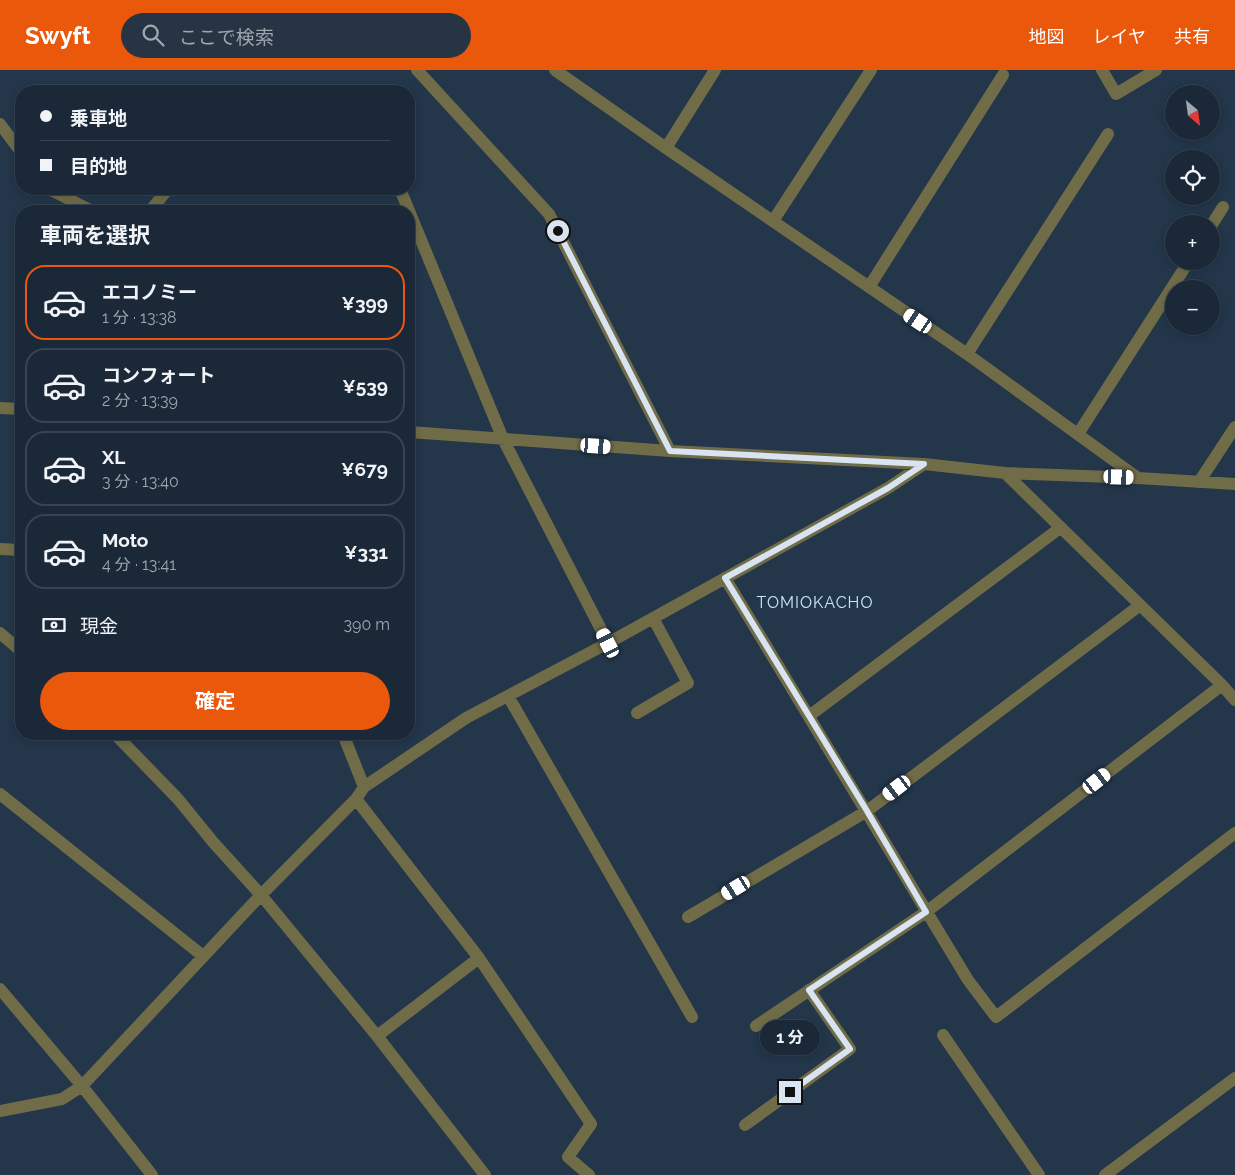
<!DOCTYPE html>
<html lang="ja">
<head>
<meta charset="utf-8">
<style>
  body { margin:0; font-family:Raleway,"Noto Sans JP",sans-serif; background:#273443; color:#f1f3f6; height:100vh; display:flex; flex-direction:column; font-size:19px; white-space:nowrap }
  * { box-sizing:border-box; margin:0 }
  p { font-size:16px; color:#9fa6ae }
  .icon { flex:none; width:28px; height:28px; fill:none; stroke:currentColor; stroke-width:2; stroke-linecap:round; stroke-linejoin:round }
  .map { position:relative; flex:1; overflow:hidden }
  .panel { position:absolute; left:15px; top:135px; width:400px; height:535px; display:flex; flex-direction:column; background:#1a2838; border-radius:20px; box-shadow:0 2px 8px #0003,0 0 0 1px #384453 }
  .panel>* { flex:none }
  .guide { position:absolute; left:15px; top:15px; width:400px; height:110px; border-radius:20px; box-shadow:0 2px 8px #0003,0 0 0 1px #384453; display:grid; align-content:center; height:110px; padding:0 25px; background:#1a2838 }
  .needle { width:32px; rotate:151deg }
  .tools { position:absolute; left:1165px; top:15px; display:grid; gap:10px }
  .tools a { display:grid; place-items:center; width:55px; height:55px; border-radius:50%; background:#1a2838; box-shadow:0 2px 8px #0003,0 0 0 1px #384453; font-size:25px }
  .end { position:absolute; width:22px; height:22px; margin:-11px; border:6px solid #d8e4f1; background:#111; box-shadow:0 0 0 2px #111 }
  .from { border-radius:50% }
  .bubble { position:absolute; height:35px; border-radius:18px; background:#1a2838; box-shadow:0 2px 8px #0003,0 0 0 1px #384453; font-size:16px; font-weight:700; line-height:35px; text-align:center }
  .car { position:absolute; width:15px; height:30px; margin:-15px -8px; border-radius:6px; box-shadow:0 0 4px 1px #0007; background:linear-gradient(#fff 24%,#345 0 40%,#fff 0 76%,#345 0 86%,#fff 0) }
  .guide b { display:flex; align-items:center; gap:18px; height:48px; font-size:19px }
  .guide b+b { border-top:1px solid #384453 }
  .guide i { width:12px; height:12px; background:#f1f3f6 }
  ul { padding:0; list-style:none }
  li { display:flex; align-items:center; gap:15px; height:75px; margin:0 10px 8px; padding:0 15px; border:2px solid #384453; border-radius:20px }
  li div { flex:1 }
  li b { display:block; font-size:19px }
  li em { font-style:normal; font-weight:700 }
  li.current { border-color:#ea580c }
  li>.icon { width:45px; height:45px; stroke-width:1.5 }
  h2 { padding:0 25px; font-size:22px; line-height:60px }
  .pay { display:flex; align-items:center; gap:12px; height:55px; padding:0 25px; font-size:19px }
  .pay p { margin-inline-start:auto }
  .cta { display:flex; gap:10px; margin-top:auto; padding:10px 25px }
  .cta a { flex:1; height:58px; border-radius:30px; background:#ea580c; color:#fff; font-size:20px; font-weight:700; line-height:58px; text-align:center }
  header { display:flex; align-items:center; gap:30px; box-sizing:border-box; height:70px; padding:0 25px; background:#ea580c; color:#fff }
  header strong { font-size:24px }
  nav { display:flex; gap:28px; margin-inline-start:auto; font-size:18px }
  .search { width:350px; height:45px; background:#273443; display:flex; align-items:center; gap:12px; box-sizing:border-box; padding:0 18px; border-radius:28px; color:#9fa6ae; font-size:19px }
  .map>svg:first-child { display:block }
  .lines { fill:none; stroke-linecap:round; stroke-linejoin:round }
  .minor { stroke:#716c48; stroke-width:12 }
  .route { stroke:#d8e4f1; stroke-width:6 }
  .labels { text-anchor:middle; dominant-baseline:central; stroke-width:4.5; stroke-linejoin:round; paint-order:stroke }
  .neighbourhood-label { font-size:16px; letter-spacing:1px; fill:#cce3fd; stroke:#23364a }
</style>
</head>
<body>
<header>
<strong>Swyft</strong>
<div class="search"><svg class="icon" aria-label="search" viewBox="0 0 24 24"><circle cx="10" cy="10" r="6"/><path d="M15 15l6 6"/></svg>ここで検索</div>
<nav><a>地図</a><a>レイヤ</a><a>共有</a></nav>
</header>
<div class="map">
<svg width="1235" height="1105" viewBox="0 0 1235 1105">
  <rect width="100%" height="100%" fill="#23364a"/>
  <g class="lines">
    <path class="minor" d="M417,0L549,144L670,381
      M555,0L666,78L967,284L1138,408
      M1102,0L1116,24L1156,0
      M0,54L21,82
      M666,78L715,0
      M49,119L92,141
      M400,119L503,369L608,573
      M150,141L168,119
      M773,151L871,0
      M1211,156L1223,137
      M869,217L1003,5
      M967,284L1108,64
      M0,338L21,339
      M409,362L670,381L924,394L1005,403L1138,408L1235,414
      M1078,364L1189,191
      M1005,403L1222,615L1235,630
      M1199,412L1235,357
      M0,479L21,480
      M725,508L968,910L996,947L1235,763
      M0,563L21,581
      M508,626L692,947
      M637,643L688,613L653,548
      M809,646L1060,458
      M115,664L178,729L213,772L261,825L377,966L485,1105
      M343,664L364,717
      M0,724L203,886
      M356,729L479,888L377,966
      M688,847L867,741L1139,536
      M479,888L591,1054L568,1087L589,1105
      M0,919L82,1016L152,1105
      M756,956L926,842L1222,615
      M943,965L1039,1105
      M0,1041L62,1029L82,1016L261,825L356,729L364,717L466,648L608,573L888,418L924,394
      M745,1055L850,979L809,920
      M1105,1105L1235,1008"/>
  </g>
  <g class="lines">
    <path class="route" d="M558,161L670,381L924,394L888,418L725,508L867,741L926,842L809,920L850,979L790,1022"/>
  </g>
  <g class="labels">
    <g class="neighbourhood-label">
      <text x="815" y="532">TOMIOKACHO</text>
    </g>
  </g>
</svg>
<div class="tools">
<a><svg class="needle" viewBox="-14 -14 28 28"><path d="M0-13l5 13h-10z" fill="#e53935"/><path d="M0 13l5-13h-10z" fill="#9fa6ae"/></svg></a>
<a><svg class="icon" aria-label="locate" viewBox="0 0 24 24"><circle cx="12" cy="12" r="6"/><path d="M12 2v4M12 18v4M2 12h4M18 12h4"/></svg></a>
<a>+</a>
<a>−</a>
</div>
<i class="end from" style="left:558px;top:161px"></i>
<i class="end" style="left:790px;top:1022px"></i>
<div class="bubble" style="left:760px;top:950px;width:60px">1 分</div>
<i class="car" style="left:918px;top:251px;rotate:304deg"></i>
<i class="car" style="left:596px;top:376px;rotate:94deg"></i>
<i class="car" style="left:1119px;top:407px;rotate:92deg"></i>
<i class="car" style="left:608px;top:573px;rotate:333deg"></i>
<i class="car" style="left:1097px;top:711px;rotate:52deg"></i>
<i class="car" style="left:897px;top:718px;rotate:233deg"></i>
<i class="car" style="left:736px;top:818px;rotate:239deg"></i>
<div class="guide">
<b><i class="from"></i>乗車地</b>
<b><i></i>目的地</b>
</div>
<section class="panel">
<h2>車両を選択</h2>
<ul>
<li class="current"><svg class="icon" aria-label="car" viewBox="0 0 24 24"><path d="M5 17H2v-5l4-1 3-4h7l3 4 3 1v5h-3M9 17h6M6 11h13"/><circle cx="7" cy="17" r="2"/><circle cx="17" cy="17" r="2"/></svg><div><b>エコノミー</b><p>1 分 · 13:38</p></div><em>¥399</em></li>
<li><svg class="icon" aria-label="car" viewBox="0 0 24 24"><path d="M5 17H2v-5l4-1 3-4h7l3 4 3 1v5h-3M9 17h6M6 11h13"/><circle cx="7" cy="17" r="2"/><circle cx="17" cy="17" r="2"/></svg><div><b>コンフォート</b><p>2 分 · 13:39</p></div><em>¥539</em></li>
<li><svg class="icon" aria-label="car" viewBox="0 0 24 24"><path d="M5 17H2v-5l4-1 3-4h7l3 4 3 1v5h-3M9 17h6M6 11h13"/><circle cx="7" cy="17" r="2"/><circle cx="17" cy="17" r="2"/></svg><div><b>XL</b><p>3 分 · 13:40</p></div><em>¥679</em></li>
<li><svg class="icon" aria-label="car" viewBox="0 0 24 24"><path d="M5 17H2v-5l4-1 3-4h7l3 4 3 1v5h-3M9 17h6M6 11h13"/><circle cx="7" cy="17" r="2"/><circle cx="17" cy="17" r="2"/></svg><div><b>Moto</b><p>4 分 · 13:41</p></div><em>¥331</em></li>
</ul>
<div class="pay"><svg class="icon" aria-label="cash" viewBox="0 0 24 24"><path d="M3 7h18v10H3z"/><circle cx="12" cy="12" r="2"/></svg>現金<p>390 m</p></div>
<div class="cta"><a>確定</a></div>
</section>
</div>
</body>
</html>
